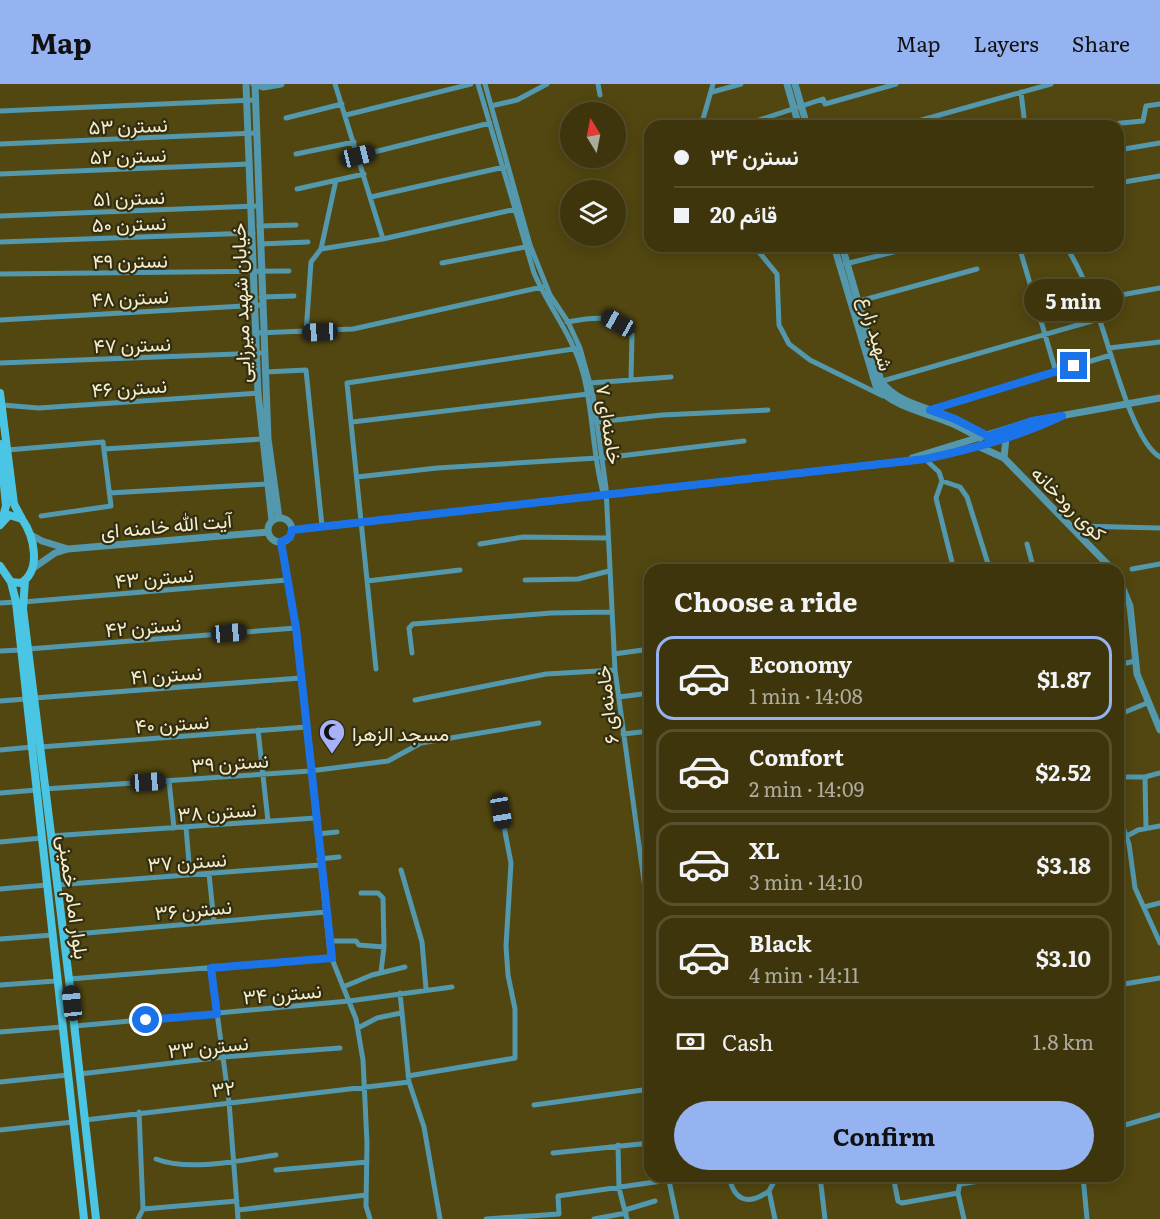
<!DOCTYPE html>
<html lang="en">
<head>
<meta charset="utf-8">
<style>
  body { margin:0; font-family:Literata,Vazirmatn,serif; background:#453d15; color:#f1f3f6; height:100vh; display:flex; flex-direction:column; font-size:22px; white-space:nowrap }
  * { box-sizing:border-box; margin:0 }
  p { font-size:20px; color:#adab9d }
  .icon { flex:none; width:33px; height:33px; fill:none; stroke:currentColor; stroke-width:2; stroke-linecap:round; stroke-linejoin:round }
  .map { position:relative; flex:1; overflow:hidden }
  .side { position:absolute; left:644px; top:480px; width:480px; height:618px; display:flex; flex-direction:column; background:#3e350c; border-radius:18px; box-shadow:0 3px 15px #0003,0 0 0 2px #57502d }
  .side>* { flex:none }
  .guide { position:absolute; left:644px; top:36px; width:480px; height:132px; border-radius:18px; box-shadow:0 3px 15px #0003,0 0 0 2px #57502d; display:grid; align-content:center; height:132px; padding:0 30px; background:#3e350c }
  .needle { width:39px; rotate:350deg }
  .tools { position:absolute; left:560px; top:18px; display:grid; gap:12px }
  .tools a { display:grid; place-items:center; width:66px; height:66px; border-radius:50%; background:#3e350c; box-shadow:0 3px 15px #0003,0 0 0 2px #57502d; font-size:30px }
  .end { position:absolute; width:27px; height:27px; margin:-14px; border:8px solid #1a73e8; background:#fff; box-shadow:0 0 0 3px #fff }
  .from { border-radius:50% }
  .bubble { position:absolute; height:42px; border-radius:21px; background:#3e350c; box-shadow:0 3px 15px #0003,0 0 0 2px #57502d; font-size:20px; font-weight:700; line-height:42px; text-align:center }
  .car { position:absolute; width:18px; height:36px; margin:-18px -9px; border-radius:8px; box-shadow:0 0 4px 2px #0007; background:linear-gradient(#222 24%,#8ab4d8 0 40%,#222 0 76%,#8ab4d8 0 86%,#222 0) }
  .guide b { display:flex; align-items:center; gap:21px; height:57px; font-size:22px }
  .guide b+b { border-top:2px solid #57502d }
  .guide i { width:15px; height:15px; background:#f1f3f6 }
  ul { padding:0; list-style:none }
  li { display:flex; align-items:center; gap:18px; height:84px; margin:0 12px 9px; padding:0 18px; border:3px solid #57502d; border-radius:18px }
  li div { flex:1 }
  li b { display:block; font-size:22px }
  li em { font-style:normal; font-weight:700 }
  li.on { border-color:#95b2f1 }
  li>.icon { width:54px; height:54px; stroke-width:1.5 }
  h2 { padding:0 30px; font-size:27px; line-height:72px }
  .pay { display:flex; align-items:center; gap:15px; height:66px; padding:0 30px; font-size:22px }
  .pay p { margin-inline-start:auto }
  .action { display:flex; gap:12px; margin-top:auto; padding:12px 30px }
  .action a { flex:1; height:69px; border-radius:36px; background:#95b2f1; color:#111; font-size:24px; font-weight:700; line-height:69px; text-align:center }
  header { display:flex; align-items:center; gap:36px; box-sizing:border-box; height:84px; padding:0 30px; background:#95b2f1; color:#111 }
  header strong { font-size:28px }
  nav { display:flex; gap:33px; margin-inline-start:auto; font-size:21px }
  .map>svg:first-child { display:block }
  .lines { fill:none; stroke-linecap:round; stroke-linejoin:round }
  .minor { stroke:#5398ac; stroke-width:5 }
  .tertiary { stroke:#5398ac; stroke-width:7 }
  .secondary { stroke:#4bc5e4; stroke-width:8 }
  .route { stroke:#1a73e8; stroke-width:8 }
  .labels { text-anchor:middle; dominant-baseline:central; stroke-width:4.5; stroke-linejoin:round; paint-order:stroke }
  .street-label { font-size:20px; fill:#f5eecc; stroke:#332e11 }
  .poi-label { font-size:20px; fill:#f5eecc; stroke:#332e11; text-anchor:start }
</style>
</head>
<body>
<header>
<strong>Map</strong>
<nav><a>Map</a><a>Layers</a><a>Share</a></nav>
</header>
<div class="map">
<svg width="1160" height="1135" viewBox="0 0 1160 1135">
  <rect width="100%" height="100%" fill="#524710"/>
  <g class="lines">
    <path class="minor" d="M335,0L383,155L516,125
      M478,0L534,189C549,224 573,252 583,289C594,329 592,372 604,412
      M485,0L530,161L550,211L568,238L580,264L593,311L606,404L615,586L647,819L650,860
      M598,0L600,11
      M712,8L741,0
      M1021,8L1025,42
      M491,22L517,16L547,0
      M0,27L255,16
      M346,31L471,0
      M286,34L342,20
      M701,42L713,0
      M741,42L823,15L825,20L896,0
      M900,42L1051,0
      M1090,42L1143,37L1146,22L1160,20
      M0,60L257,49
      M1118,66L1160,59
      M296,70L354,58
      M358,72L490,39
      M0,90L250,80
      M1118,99L1160,92
      M297,105L364,90
      M371,113L504,83
      M0,132L259,122
      M259,142L296,141
      M0,158L253,149
      M260,160L308,158
      M754,162L777,190L779,241L789,260L810,276L883,312
      M1066,162C1077,180 1086,200 1094,220C1108,254 1131,357 1160,373
      M321,165L383,155
      M1021,169L1056,288
      M442,179L525,163
      M845,180L918,162
      M0,190L289,187
      M261,213L294,212
      M856,218L977,185
      M1094,220L1110,213L1160,204
      M0,236L262,221
      M567,238C589,234 618,228 632,251L631,294
      M257,249L353,245L542,203
      M306,249L311,178L321,165L336,96
      M1109,264L1160,258
      M0,279L260,269
      M265,288L306,286L322,442
      M879,298L1099,235
      M590,299L671,293
      M2,321L39,324L258,309
      M929,326L1111,271
      M352,338L588,310
      M597,338L662,331L768,326
      M104,365L262,355
      M7,366L103,358L111,422L41,432
      M603,374L744,357
      M925,375L939,388L942,397L936,414L954,486
      M357,393L437,384L597,374
      M942,397L960,403L967,413L990,486
      M109,409L267,400
      M1073,445L1078,442L1160,444
      M281,458L296,544L330,870L356,935L363,976L367,1059L366,1122L370,1135
      M480,460L523,453L607,454
      M1027,460L1034,486
      M1132,485L1160,480
      M525,496L578,495L609,487
      M367,497L460,486
      M23,518L287,496
      M0,519L16,518
      M28,565L296,544
      M0,567L21,566
      M412,569L409,544L413,540L551,529L611,528
      M614,570L650,565
      M1118,581L1135,577
      M376,585L347,299L580,264
      M619,613L650,609
      M34,614L301,594
      M415,616L546,590L615,586
      M0,617L26,615
      M1118,631L1147,619
      M258,646L268,737
      M623,650L650,647
      M40,663L306,643
      M0,666L32,663
      M1118,693H1145L1160,689
      M1145,693L1146,744
      M169,697L174,744
      M44,705L310,687L388,677L421,659L539,639
      M0,709L37,706
      M1118,729L1129,760L1135,804L1160,859
      M186,743L190,791
      M317,750L337,748
      M50,752L315,734
      M1118,757L1138,746L1160,742
      M0,758L42,754
      M319,775L339,773
      M401,786L422,858L426,905
      M209,790L214,838
      M56,801L320,781
      M0,805L47,801
      M361,809H378L383,814L384,863L381,888
      M1144,823L1160,819
      M64,851L326,828
      M0,855L53,851
      M329,857H356L359,861L384,863
      M211,884L229,1018L238,1135
      M69,895L332,874
      M0,901L56,897
      M1118,901L1160,894
      M343,903L372,891L405,883
      M75,942L349,917L452,903
      M358,944L377,934L401,929
      M0,948L62,943
      M80,990L223,973L340,964
      M408,992L515,974V925L508,891L506,862L511,779L501,727
      M0,998L68,991
      M409,998L424,1043L440,1135
      M534,1021L650,1005
      M139,1028L143,1125
      M85,1036L409,998L400,909
      M1118,1043L1160,1031
      M0,1046L73,1038
      M618,1061L619,1104L627,1135
      M553,1069L650,1059
      M156,1075C189,1088 242,1076 276,1071
      M276,1086L367,1078
      M668,1092L677,1135
      M729,1092C734,1117 748,1122 769,1107
      M820,1092L825,1135
      M893,1092L898,1117L902,1119L958,1109
      M961,1092L958,1109L964,1135
      M1083,1092L1087,1135
      M961,1100L1008,1092
      M238,1126L366,1111
      M625,1126L655,1117
      M138,1135L143,1125L237,1117
      M486,1135L559,1130L558,1112L669,1096
      M594,1135L626,1129
      M775,1135L769,1107L777,1092"/>
    <path class="tertiary" d="M246,0L258,309L272,437
      M254,0L263,3L281,0
      M255,0L268,355L279,434
      M787,0L799,42
      M795,0L807,42
      M834,162L876,302C894,324 925,328 951,339C961,343 970,349 980,354
      M842,162L881,297C897,320 931,324 955,335C966,340 977,347 988,353
      M980,363L1004,374L1113,486
      M912,374L1032,337L1160,314
      M1004,374L1006,354
      M268 446a12 12 0 1 1 24 0a12 12 0 1 1-24 0Z
      M292,446L925,375C972,365 1018,353 1062,332
      M31,451L42,457L68,465
      M32,485L55,469L68,465L268,448
      M1118,492L1130,522L1137,590L1160,646"/>
    <path class="secondary" d="M0,309L14,420L22,435
      M0,360L6,422L2,436
      M0,441L9,431L22,435C34,452 42,486 21,499L11,498L0,482
      M25,496L23,525L69,895L96,1135
      M11,498L16,518L84,1135"/>
  </g>
  <g class="lines">
    <path class="route" d="M146,936L217,930L211,884L332,874L296,544L281,458L290,453L292,446L925,375C972,365 1018,353 1062,332L1032,337L988,352L955,335L930,326L1074,282"/>
  </g>
  <defs>
    <g id="mosque-pin" transform="scale(1.35)"><path d="M0 17L-7.5 6A9.5 9.5 0 1 1 7.5 6Z" fill="#a7b1fc" stroke="#332e11"/><path d="M3.5-4.9A6 6 0 1 0 3.5 4.9A5 5 0 1 1 3.5-4.9Z" fill="#111"/></g>
  </defs>
  <g fill-rule="evenodd">
    <use href="#mosque-pin" x="332" y="648"/>
  </g>
  <g class="labels">
    <g class="street-label">
      <text transform="translate(128 40) rotate(-2)">نسترن ۵۳</text>
      <text transform="translate(128 70) rotate(-2)">نسترن ۵۲</text>
      <text transform="translate(129 112) rotate(-2)">نسترن ۵۱</text>
      <text transform="translate(129 138) rotate(-2)">نسترن ۵۰</text>
      <text transform="translate(130 175) rotate(-1)">نسترن ۴۹</text>
      <text transform="translate(130 212) rotate(-3)">نسترن ۴۸</text>
      <text transform="translate(239 219) rotate(-92)">خیابان شهید میرزایی</text>
      <text transform="translate(878 249) rotate(74)">شهید زارع</text>
      <text transform="translate(132 259) rotate(-2)">نسترن ۴۷</text>
      <text transform="translate(129 302) rotate(-4)">نسترن ۴۶</text>
      <text transform="translate(611 340) rotate(81)">خامنه‌ای ۷</text>
      <text transform="translate(1070 418) rotate(45)">کوی رودخانه</text>
      <text transform="translate(166 440) rotate(-5)">آیت الله خامنه ای</text>
      <text transform="translate(154 492) rotate(-5)">نسترن ۴۳</text>
      <text transform="translate(143 541) rotate(-5)">نسترن ۴۲</text>
      <text transform="translate(166 589) rotate(-4)">نسترن ۴۱</text>
      <text transform="translate(605 621) rotate(-97)">خامنه‌ای ۶</text>
      <text transform="translate(172 638) rotate(-4)">نسترن ۴۰</text>
      <text transform="translate(230 677) rotate(-4)">نسترن ۳۹</text>
      <text transform="translate(217 726) rotate(-4)">نسترن ۳۸</text>
      <text transform="translate(187 776) rotate(-4)">نسترن ۳۷</text>
      <text transform="translate(75 813) rotate(82)">بلوار امام خمینی</text>
      <text transform="translate(193 824) rotate(-5)">نسترن ۳۶</text>
      <text transform="translate(282 908) rotate(-5)">نسترن ۳۴</text>
      <text transform="translate(208 961) rotate(-6)">نسترن ۳۳</text>
      <text transform="translate(223 1003) rotate(-6)">۳۲</text>
    </g>
    <g class="poi-label">
      <text x="352" y="648">مسجد الزهرا</text>
    </g>
  </g>
</svg>
<div class="tools">
<a><svg class="needle" viewBox="-14 -14 28 28"><path d="M0-13l5 13h-10z" fill="#e53935"/><path d="M0 13l5-13h-10z" fill="#adab9d"/></svg></a>
<a><svg class="icon" aria-label="layers" viewBox="0 0 24 24"><path d="M12 4l9 5-9 5-9-5zM3 14l9 5 9-5"/></svg></a>
</div>
<i class="end from" style="left:146px;top:936px"></i>
<i class="end" style="left:1074px;top:282px"></i>
<div class="bubble" style="left:1024px;top:195px;width:99px">5 min</div>
<i class="car" style="left:358px;top:72px;rotate:76deg"></i>
<i class="car" style="left:618px;top:239px;rotate:299deg"></i>
<i class="car" style="left:320px;top:248px;rotate:267deg"></i>
<i class="car" style="left:229px;top:549px;rotate:85deg"></i>
<i class="car" style="left:148px;top:698px;rotate:86deg"></i>
<i class="car" style="left:501px;top:727px;rotate:170deg"></i>
<i class="car" style="left:72px;top:919px;rotate:354deg"></i>
<div class="guide">
<b><i class="from"></i>نسترن ۳۴</b>
<b><i></i>قائم 20</b>
</div>
<section class="side">
<h2>Choose a ride</h2>
<ul>
<li class="on"><svg class="icon" aria-label="car" viewBox="0 0 24 24"><path d="M5 17H2v-5l4-1 3-4h7l3 4 3 1v5h-3M9 17h6M6 11h13"/><circle cx="7" cy="17" r="2"/><circle cx="17" cy="17" r="2"/></svg><div><b>Economy</b><p>1 min · 14:08</p></div><em>$1.87</em></li>
<li><svg class="icon" aria-label="car" viewBox="0 0 24 24"><path d="M5 17H2v-5l4-1 3-4h7l3 4 3 1v5h-3M9 17h6M6 11h13"/><circle cx="7" cy="17" r="2"/><circle cx="17" cy="17" r="2"/></svg><div><b>Comfort</b><p>2 min · 14:09</p></div><em>$2.52</em></li>
<li><svg class="icon" aria-label="car" viewBox="0 0 24 24"><path d="M5 17H2v-5l4-1 3-4h7l3 4 3 1v5h-3M9 17h6M6 11h13"/><circle cx="7" cy="17" r="2"/><circle cx="17" cy="17" r="2"/></svg><div><b>XL</b><p>3 min · 14:10</p></div><em>$3.18</em></li>
<li><svg class="icon" aria-label="car" viewBox="0 0 24 24"><path d="M5 17H2v-5l4-1 3-4h7l3 4 3 1v5h-3M9 17h6M6 11h13"/><circle cx="7" cy="17" r="2"/><circle cx="17" cy="17" r="2"/></svg><div><b>Black</b><p>4 min · 14:11</p></div><em>$3.10</em></li>
</ul>
<div class="pay"><svg class="icon" aria-label="cash" viewBox="0 0 24 24"><path d="M3 7h18v10H3z"/><circle cx="12" cy="12" r="2"/></svg>Cash<p>1.8 km</p></div>
<div class="action"><a>Confirm</a></div>
</section>
</div>
</body>
</html>
